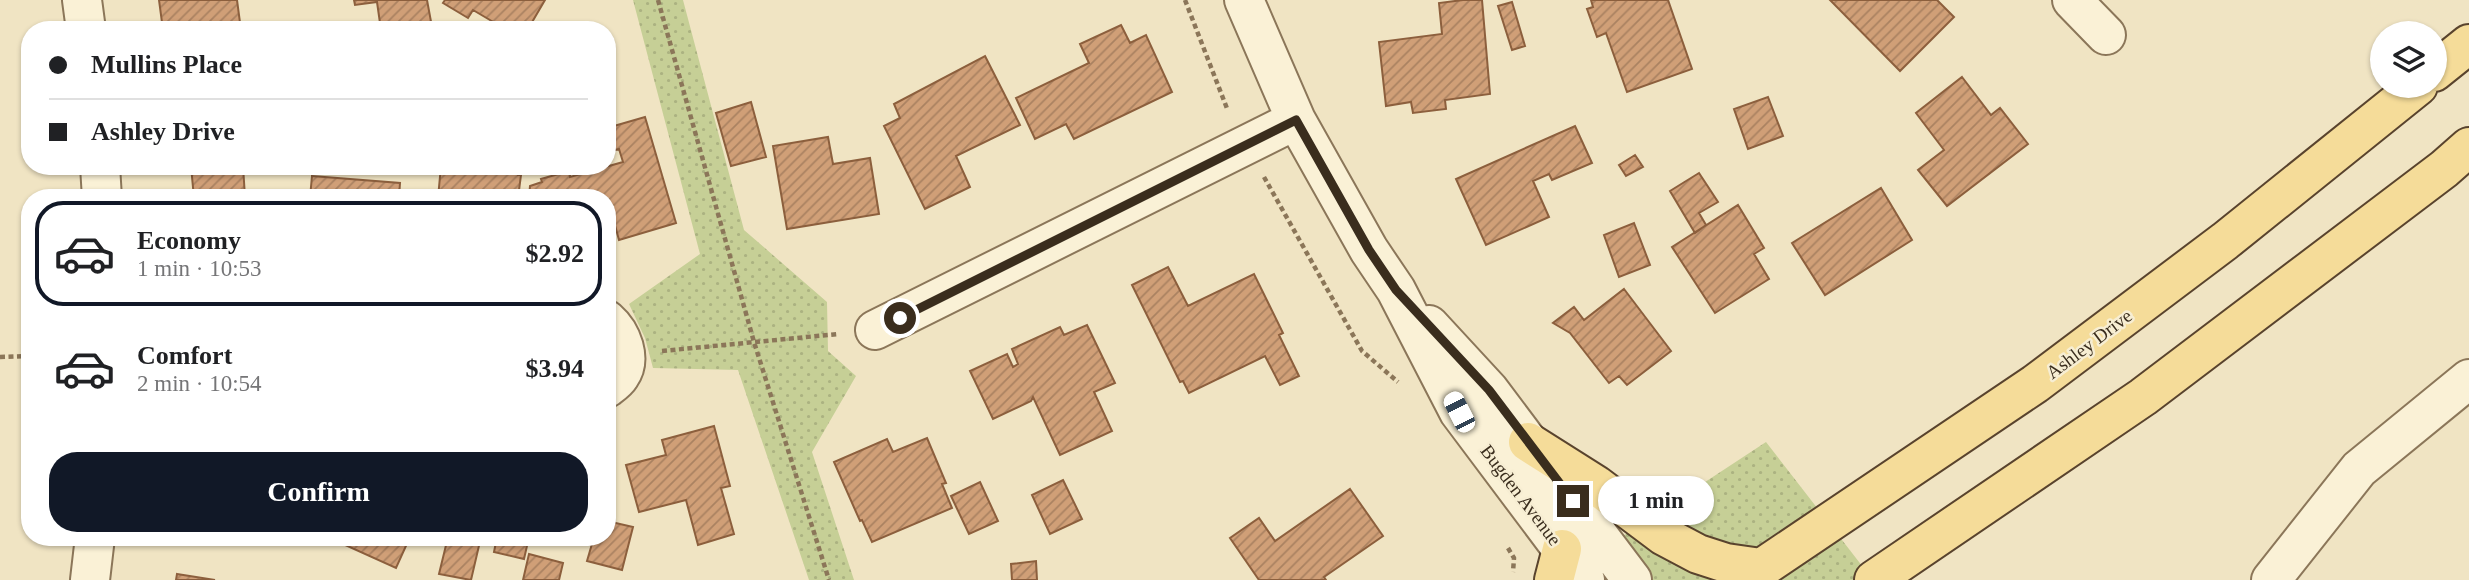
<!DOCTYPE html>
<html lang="en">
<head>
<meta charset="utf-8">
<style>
  body { margin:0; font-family:"Times New Roman",serif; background:#f2f2f2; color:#202124; height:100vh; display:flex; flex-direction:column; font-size:26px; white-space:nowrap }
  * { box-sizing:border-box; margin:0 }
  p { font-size:23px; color:#757577 }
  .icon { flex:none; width:38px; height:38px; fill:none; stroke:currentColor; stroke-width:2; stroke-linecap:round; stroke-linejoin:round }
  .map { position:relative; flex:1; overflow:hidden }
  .sheet { position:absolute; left:21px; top:189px; width:595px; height:357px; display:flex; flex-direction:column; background:#fff; border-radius:28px; box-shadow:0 2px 5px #0004 }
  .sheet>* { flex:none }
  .hud { position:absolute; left:21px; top:21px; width:595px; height:154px; border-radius:28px; box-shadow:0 2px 5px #0004; display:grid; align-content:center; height:154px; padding:0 28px; background:#fff }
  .controls { position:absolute; left:2370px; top:21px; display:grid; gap:14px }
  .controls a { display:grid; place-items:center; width:77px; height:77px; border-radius:50%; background:#fff; box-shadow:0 2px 5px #0004; font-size:35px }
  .end { position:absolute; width:32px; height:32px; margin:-16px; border:9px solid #3a2d1d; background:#fff; box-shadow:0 0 0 4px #fff }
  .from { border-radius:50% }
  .bubble { position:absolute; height:49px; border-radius:24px; background:#fff; box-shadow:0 2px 5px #0004; font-size:23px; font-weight:800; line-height:49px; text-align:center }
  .car { position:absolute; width:21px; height:42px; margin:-21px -10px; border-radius:9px; box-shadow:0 0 5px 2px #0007; background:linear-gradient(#fff 24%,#345 0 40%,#fff 0 76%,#345 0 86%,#fff 0) }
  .hud b { display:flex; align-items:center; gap:24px; height:66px; font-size:26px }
  .hud b+b { border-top:2px solid #e0e0e0 }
  .hud i { width:18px; height:18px; background:#202124 }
  ul { padding:12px 0 0; list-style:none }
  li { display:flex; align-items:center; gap:21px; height:105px; margin:0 14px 10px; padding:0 14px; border:4px solid transparent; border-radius:28px }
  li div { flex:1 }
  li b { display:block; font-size:26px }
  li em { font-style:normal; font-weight:800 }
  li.current { border-color:#111827 }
  li>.icon { width:63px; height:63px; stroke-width:1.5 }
  .button { display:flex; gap:14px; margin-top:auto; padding:14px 28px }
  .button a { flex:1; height:80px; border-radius:28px; background:#111827; color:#fff; font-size:28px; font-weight:800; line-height:80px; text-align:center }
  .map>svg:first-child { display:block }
  .park { fill:url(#park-dots) }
  .building { fill:url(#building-hatch); stroke:#8c5f3d; stroke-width:2 }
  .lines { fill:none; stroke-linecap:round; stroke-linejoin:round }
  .minor-casing { stroke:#8b7659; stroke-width:42 }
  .major-casing { stroke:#59432d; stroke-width:42 }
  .path { stroke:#8b7659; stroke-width:4.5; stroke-dasharray:5 3.5; stroke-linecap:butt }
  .minor { stroke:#faf1d6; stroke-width:38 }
  .major { stroke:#f5dc99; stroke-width:38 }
  .route { stroke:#3a2d1d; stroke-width:9 }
  .labels { text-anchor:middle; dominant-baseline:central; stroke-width:5; stroke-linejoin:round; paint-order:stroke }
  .street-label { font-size:19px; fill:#3a2d1d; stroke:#f7eed3 }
</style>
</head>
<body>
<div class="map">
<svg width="2469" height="580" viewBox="0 0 2469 580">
  <defs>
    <pattern id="park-dots" width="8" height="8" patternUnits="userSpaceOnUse" patternTransform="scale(1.75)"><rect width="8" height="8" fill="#c6cf96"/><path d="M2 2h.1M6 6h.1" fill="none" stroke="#abb281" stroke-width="1.8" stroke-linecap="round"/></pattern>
    <pattern id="building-hatch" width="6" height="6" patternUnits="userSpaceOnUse" patternTransform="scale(1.75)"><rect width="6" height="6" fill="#d09f77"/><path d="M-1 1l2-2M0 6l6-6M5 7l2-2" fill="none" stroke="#aa8261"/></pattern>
  </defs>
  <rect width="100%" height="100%" fill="#f0e4c3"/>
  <path class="park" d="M633,0H683L744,230L827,302L828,351L856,376L812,452L854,580H809L738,370L653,368L645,338L629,304L700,254Z
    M1766,442L1873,580H1556Z"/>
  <path class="building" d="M159,0H237L241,30H163Z
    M354,0H427L432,27L413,30H381L377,2L355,5Z
    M445,0H545L528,29L522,25L519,30H507L473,10L468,18L443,3Z
    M1463,0H1482L1490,94L1445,100L1446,109L1413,113L1411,102L1386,106L1379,42L1442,34L1439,3Z
    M1591,0H1668L1692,69L1627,92L1606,33L1597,37L1587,9L1593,7Z
    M1830,0H1937L1954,17L1900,71Z
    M1512,2L1525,46L1512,50L1498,6Z
    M1121,25L1130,43L1146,35L1172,92L1074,139L1066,124L1035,139L1016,98L1089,63L1080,44Z
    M985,56L1020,125L956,156L970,187L925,209L884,126L900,118L894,104Z
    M1962,77L1991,115L2000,108L2028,144L1947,206L1918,170L1944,150L1916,113Z
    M1768,97L1783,136L1748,149L1734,109Z
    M751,102L766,157L731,166L716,113Z
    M645,117L676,223L619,240L613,218L607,220V198H529L530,186L542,182L541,179L569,171L570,177L623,162L619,149L612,151L607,128Z
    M1575,126L1592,163L1552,180L1549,174L1533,181L1549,217L1486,245L1456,179Z
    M828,137L833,164L870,158L879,214L787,229L773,146Z
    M1635,155L1643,167L1626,176L1619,165Z
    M191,166H243L245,197L250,198H194Z
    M441,166L483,169V166H519L518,175H521L518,198H438Z
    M1699,173L1718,202L1699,213L1706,225L1695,233L1670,191Z
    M312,176L400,183L399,198H310Z
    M1881,188L1912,240L1825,295L1792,243Z
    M1738,205L1764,248L1754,254L1769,279L1715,313L1672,247Z
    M1634,223L1650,265L1619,277L1604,235Z
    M1168,267L1188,306L1254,274L1283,333L1279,335L1299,376L1280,385L1265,356L1189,393L1183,381L1180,382L1132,285Z
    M1624,289L1671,351L1627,385L1619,376L1609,383L1570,333L1553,323L1574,307L1584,320Z
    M1087,325L1115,383L1094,392L1112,431L1060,455L1033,397L1031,401L993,419L970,371L1007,354L1013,367L1018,364L1012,349L1060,327L1064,335Z
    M714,426L730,486L721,488L734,534L698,545L686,500L639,512L626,465L666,455L662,440Z
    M927,438L946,483L942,484L952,508L872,542L862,520L860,521L834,462L887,439L893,452Z
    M1063,480L1082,519L1050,534L1032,495Z
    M980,482L998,521L969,534L951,496Z
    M1350,489L1383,536L1324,577L1326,580H1259L1230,538L1259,518L1275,541Z
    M607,521L633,527L622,570L587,561L594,537H607Z
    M335,537H410L396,568L334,540Z
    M448,537H481L471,580L439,574Z
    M497,537H529L524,559L494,552Z
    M529,554L563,563L559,580H523Z
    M1036,561L1037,580H1012L1011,564Z
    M177,574L215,580H176Z"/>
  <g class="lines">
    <g class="minor-casing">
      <path id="minor" d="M82,0L86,30
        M1244,0L1296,120L1369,250L1396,290L1459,412L1585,580
        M2072,0L2106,35
        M100,166L102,198
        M607,320C622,333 632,359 620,376C617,381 611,385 607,388
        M1429,325L1489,390L1632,580
        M875,330L1296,120
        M90,580L95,537
        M2271,580L2359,469L2469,379"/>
    </g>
    <g class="major-casing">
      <path id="major" d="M2434,72L2469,44
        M1528,442L1596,485L1664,536L1698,554L1726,563L1761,568
        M1554,580L1562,549
        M1744,580L2035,384L2225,241L2418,86
        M1874,580L2143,397L2444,169L2469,147"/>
    </g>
    <path class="path" d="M658,0L754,342L829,580
      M1185,0L1228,111
      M1264,177L1362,351L1398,382
      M662,351L838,334
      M0,357L30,356
      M1508,548L1514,558L1513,572"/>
    <use href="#minor" class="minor"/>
    <use href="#major" class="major"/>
  </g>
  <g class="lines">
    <path class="route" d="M900,318L1296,120L1369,250L1396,290L1489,390L1573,501"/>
  </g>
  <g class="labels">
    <g class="street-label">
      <text transform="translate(2089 344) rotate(-37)">Ashley Drive</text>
      <text transform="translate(1521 495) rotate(53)">Bugden Avenue</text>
    </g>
  </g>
</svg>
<div class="controls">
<a><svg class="icon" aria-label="layers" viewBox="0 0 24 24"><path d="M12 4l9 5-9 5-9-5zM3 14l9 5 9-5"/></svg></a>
</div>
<i class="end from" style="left:900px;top:318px"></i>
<i class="end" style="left:1573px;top:501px"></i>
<div class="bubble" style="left:1598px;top:476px;width:116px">1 min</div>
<i class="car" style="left:1459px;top:412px;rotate:333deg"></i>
<div class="hud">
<b><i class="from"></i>Mullins Place</b>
<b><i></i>Ashley Drive</b>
</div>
<section class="sheet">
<ul>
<li class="current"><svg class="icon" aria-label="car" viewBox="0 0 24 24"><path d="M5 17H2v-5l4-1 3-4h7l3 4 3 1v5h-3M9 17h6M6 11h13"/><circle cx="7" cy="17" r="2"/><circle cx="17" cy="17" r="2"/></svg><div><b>Economy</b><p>1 min · 10:53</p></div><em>$2.92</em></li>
<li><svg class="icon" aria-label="car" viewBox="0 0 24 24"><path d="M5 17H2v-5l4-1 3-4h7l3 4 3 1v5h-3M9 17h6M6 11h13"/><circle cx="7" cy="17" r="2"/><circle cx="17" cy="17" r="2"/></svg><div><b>Comfort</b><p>2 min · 10:54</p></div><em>$3.94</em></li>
</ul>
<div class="button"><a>Confirm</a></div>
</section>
</div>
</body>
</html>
